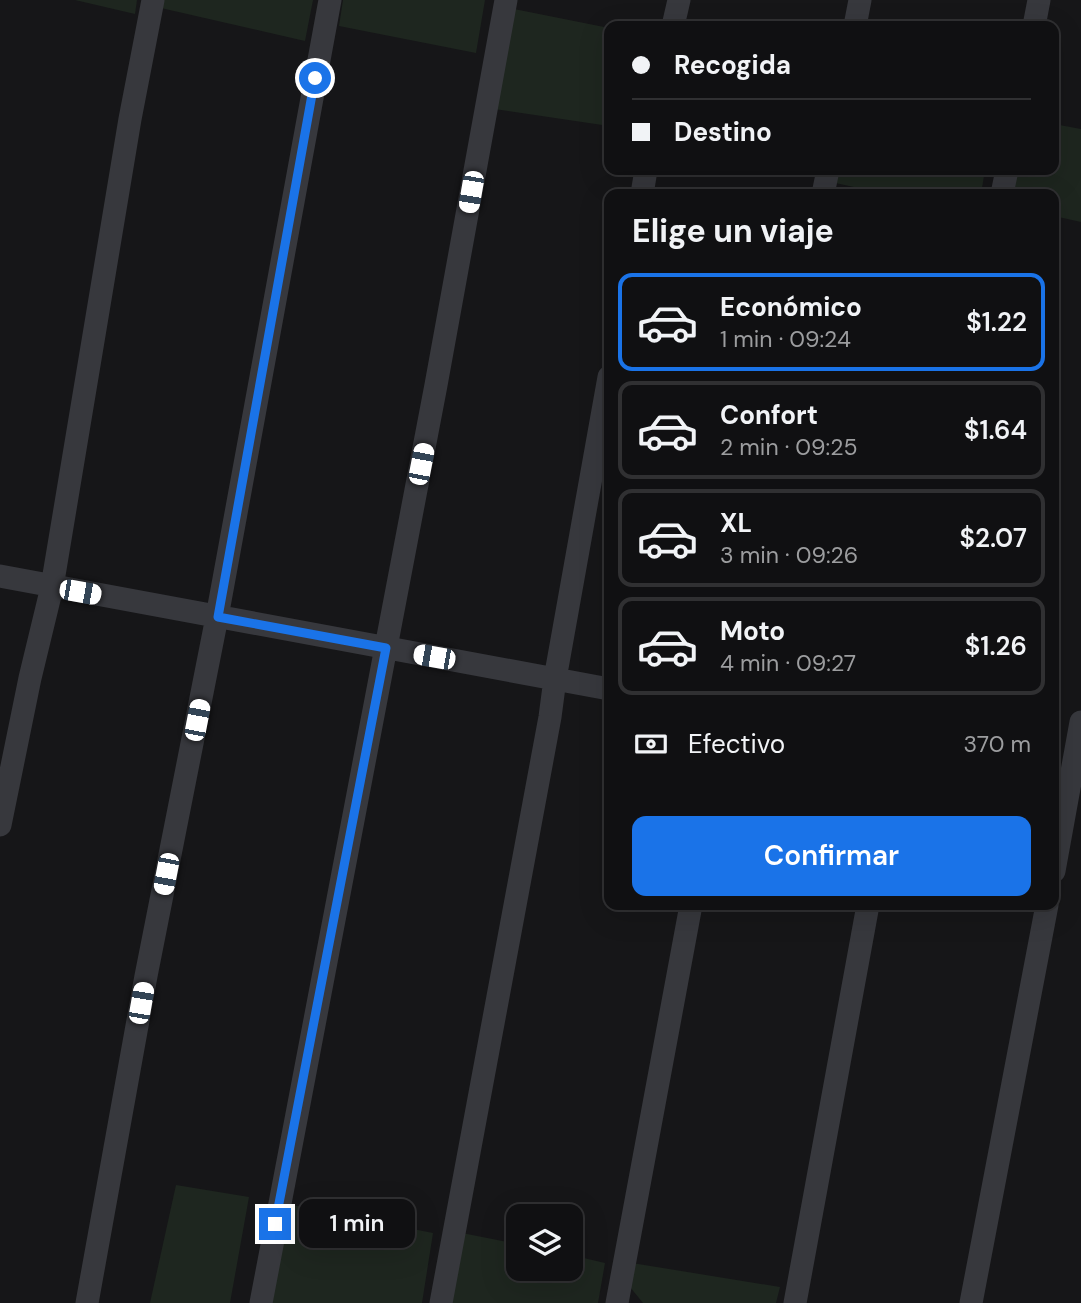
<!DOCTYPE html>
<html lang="es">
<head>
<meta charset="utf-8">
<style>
  body { margin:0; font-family:"DM Sans",sans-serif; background:#19191b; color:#f1f3f6; height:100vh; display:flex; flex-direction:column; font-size:26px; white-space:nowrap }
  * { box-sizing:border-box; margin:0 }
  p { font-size:23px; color:#9c9d9f }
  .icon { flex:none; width:38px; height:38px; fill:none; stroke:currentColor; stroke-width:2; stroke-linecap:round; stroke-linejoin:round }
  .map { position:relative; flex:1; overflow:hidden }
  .details { position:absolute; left:604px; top:189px; width:455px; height:721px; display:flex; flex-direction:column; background:#101012; border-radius:14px; box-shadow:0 7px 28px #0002,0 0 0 2px #303032 }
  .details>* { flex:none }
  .banner { position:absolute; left:604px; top:21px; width:455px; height:154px; border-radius:14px; box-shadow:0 7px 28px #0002,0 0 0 2px #303032; display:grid; align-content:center; height:154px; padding:0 28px; background:#101012 }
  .tools { position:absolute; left:506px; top:1204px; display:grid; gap:14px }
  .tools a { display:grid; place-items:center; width:77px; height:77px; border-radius:14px; background:#101012; box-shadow:0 7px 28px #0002,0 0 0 2px #303032; font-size:35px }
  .end { position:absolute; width:32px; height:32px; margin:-16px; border:9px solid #1a73e8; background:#fff; box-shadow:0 0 0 4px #fff }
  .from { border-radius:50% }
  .bubble { position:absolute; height:49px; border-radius:14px; background:#101012; box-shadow:0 7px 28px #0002,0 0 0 2px #303032; font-size:23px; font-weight:600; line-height:49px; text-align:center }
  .car { position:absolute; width:21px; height:42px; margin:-21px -10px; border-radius:9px; box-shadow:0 0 5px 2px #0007; background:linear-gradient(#fff 24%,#345 0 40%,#fff 0 76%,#345 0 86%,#fff 0) }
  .banner b { display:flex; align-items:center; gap:24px; height:66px; font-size:26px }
  .banner b+b { border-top:2px solid #303032 }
  .banner i { width:18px; height:18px; background:#f1f3f6 }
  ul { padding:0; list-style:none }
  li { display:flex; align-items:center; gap:21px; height:98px; margin:0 14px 10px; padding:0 14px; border:4px solid #303032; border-radius:14px }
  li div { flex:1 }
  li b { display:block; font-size:26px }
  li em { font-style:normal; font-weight:600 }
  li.current { border-color:#1a73e8 }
  li>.icon { width:63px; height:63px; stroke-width:1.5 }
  h2 { padding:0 28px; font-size:32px; line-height:84px }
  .pay { display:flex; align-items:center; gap:18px; height:77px; padding:0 28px; font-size:26px }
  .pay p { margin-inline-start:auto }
  .cta { display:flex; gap:14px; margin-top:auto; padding:14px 28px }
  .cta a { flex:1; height:80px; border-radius:14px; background:#1a73e8; color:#fff; font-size:28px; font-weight:600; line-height:80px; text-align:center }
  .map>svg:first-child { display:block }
  .green { fill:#1e261f }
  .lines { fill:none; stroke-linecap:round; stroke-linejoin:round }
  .minor { stroke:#37383d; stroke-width:23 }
  .route { stroke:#1a73e8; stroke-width:9 }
</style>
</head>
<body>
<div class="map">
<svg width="1081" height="1303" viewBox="0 0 1081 1303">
  <rect width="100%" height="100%" fill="#161618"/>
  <path class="green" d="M75,0H137L135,14Z
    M163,0H313L305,41L161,8Z
    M343,0H485L476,53L339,26Z
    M514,9L609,28V126L494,109Z
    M1054,124L1081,129V222L1054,216V194H1009L1014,170H1054Z
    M833,170H985L981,194H886L831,182Z
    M176,1185L249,1197L230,1303H150Z
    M287,1204L433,1233L422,1303H269Z
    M462,1233L518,1244V1269H570L571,1255L605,1263L598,1303H450Z
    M632,1263L780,1287L776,1303H643L630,1287Z"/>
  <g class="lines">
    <path class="minor" d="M673,26L679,0
      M855,26L860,0
      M1034,26L1039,0
      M642,194L646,170
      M823,194L828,170
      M1002,194L1007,170
      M0,576L609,689
      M0,825L30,678L52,587L130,119L153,0
      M1054,871L1081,722
      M87,1303L146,976L217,617L330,0
      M261,1303L436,385L506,0
      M441,1303L550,717L555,679L609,377
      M617,1303L691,905
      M795,1303L868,905
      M971,1303L1047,905"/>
  </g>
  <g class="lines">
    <path class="route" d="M275,1224L386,648L218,617L315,78"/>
  </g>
</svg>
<div class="tools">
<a><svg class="icon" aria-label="layers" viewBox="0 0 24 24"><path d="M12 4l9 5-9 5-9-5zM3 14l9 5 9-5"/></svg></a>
</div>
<i class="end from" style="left:315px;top:78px"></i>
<i class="end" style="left:275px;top:1224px"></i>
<div class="bubble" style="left:299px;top:1199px;width:116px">1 min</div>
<i class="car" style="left:471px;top:192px;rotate:190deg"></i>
<i class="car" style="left:421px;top:464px;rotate:11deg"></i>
<i class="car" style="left:80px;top:592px;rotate:100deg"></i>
<i class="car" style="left:434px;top:657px;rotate:280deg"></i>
<i class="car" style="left:197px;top:720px;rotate:11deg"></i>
<i class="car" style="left:166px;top:874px;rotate:191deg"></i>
<i class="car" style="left:141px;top:1003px;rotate:10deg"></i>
<div class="banner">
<b><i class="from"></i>Recogida</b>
<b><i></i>Destino</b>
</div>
<section class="details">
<h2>Elige un viaje</h2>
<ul>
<li class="current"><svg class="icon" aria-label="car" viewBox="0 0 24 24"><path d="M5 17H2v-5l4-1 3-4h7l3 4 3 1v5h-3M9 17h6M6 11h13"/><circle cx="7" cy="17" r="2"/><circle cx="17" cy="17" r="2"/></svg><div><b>Económico</b><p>1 min · 09:24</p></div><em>$1.22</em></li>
<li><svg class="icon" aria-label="car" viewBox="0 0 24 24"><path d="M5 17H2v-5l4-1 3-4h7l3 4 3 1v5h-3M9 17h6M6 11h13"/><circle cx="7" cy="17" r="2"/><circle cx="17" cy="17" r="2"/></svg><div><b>Confort</b><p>2 min · 09:25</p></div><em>$1.64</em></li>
<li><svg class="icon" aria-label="car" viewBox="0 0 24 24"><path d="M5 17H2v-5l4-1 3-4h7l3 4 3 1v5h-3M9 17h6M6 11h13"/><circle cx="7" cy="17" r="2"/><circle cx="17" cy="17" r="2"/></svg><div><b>XL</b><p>3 min · 09:26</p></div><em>$2.07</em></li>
<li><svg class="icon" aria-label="car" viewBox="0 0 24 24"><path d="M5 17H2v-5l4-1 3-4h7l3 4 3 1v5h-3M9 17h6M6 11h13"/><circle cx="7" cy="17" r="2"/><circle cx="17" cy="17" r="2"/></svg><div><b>Moto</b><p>4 min · 09:27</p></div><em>$1.26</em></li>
</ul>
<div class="pay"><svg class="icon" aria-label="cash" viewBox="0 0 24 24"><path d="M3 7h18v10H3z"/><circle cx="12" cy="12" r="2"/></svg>Efectivo<p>370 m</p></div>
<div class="cta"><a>Confirmar</a></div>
</section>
</div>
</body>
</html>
